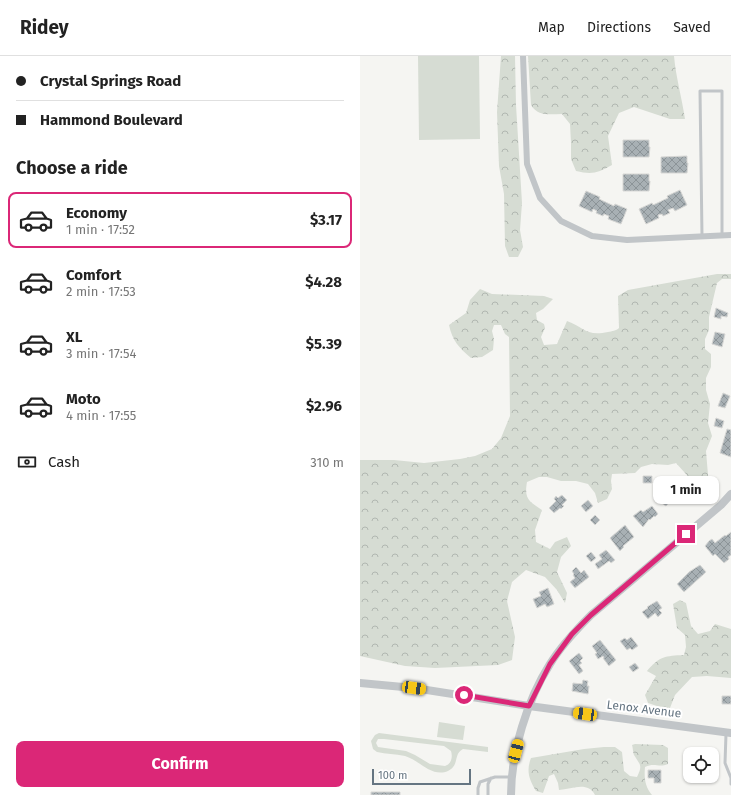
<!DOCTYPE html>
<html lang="en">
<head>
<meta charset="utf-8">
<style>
  body { margin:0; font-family:"Fira Sans",sans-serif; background:#f6f6f6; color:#222; height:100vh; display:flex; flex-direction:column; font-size:15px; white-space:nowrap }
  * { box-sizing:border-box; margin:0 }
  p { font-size:13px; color:#767676 }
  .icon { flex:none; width:22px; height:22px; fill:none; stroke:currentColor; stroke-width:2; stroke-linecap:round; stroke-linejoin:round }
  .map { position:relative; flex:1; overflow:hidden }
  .side { display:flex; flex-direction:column; background:#fff; width:360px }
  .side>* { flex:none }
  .banner { display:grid; align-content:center; height:88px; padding:0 16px; background:#fff }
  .controls { position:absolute; left:323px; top:691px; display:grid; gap:8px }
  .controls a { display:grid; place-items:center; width:36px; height:36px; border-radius:8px; background:#fff; box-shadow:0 1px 3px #0004; font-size:20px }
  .scale { position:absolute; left:12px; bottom:10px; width:99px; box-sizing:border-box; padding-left:4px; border:2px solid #657582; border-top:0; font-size:11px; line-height:14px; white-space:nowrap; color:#657582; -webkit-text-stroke:3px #fff; paint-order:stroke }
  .end { position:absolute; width:18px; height:18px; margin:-9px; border:5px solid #db2777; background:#fff; box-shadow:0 0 0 2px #fff }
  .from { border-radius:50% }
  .bubble { position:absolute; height:28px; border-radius:8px; background:#fff; box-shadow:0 1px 3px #0004; font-size:13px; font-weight:700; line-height:28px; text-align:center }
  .car { position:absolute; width:12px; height:24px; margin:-12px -6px; border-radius:5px; box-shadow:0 0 3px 1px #0007; background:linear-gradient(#f5c518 24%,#345 0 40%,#f5c518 0 76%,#345 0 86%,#f5c518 0) }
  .banner b { display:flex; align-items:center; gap:14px; height:38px; font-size:15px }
  .banner b+b { border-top:1px solid #e0e0e0 }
  .banner i { width:10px; height:10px; background:#222 }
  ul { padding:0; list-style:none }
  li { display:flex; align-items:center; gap:12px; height:56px; margin:0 8px 6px; padding:0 8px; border:2px solid transparent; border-radius:8px }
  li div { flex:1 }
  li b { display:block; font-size:15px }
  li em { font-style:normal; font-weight:700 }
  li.on { border-color:#db2777 }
  li>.icon { width:36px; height:36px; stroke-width:1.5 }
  h2 { padding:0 16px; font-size:18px; line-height:48px }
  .pay { display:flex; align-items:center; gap:10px; height:44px; padding:0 16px; font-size:15px }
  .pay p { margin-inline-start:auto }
  .action { display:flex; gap:8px; margin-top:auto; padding:8px 16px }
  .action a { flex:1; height:46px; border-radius:8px; background:#db2777; color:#fff; font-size:16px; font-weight:700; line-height:46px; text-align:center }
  header { display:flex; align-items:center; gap:24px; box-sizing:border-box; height:56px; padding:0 20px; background:#fff; border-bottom:1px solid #e0e0e0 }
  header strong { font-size:19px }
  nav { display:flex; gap:22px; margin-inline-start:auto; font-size:14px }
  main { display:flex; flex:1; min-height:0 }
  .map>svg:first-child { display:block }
  .forest { fill:url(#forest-crowns) }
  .pitch { fill:#d6dcd3; fill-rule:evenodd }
  .building { fill:url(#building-cross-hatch); stroke:#d7d7d5 }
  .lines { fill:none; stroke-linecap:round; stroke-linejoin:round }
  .service { stroke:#c1c5c8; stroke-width:3 }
  .minor { stroke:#c1c5c8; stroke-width:6 }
  .tertiary { stroke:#c1c5c8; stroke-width:8 }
  .route { stroke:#db2777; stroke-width:5 }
  .labels { text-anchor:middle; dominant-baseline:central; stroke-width:4; stroke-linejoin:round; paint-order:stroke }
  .street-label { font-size:12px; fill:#657582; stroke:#fff }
</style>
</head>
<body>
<header>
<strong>Ridey</strong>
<nav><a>Map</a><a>Directions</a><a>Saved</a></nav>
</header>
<main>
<section class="side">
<div class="banner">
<b><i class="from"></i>Crystal Springs Road</b>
<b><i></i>Hammond Boulevard</b>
</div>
<h2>Choose a ride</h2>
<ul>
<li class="on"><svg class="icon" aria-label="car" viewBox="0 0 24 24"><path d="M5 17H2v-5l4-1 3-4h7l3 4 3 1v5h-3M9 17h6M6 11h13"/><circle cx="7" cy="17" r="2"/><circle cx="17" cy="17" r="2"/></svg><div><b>Economy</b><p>1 min · 17:52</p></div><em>$3.17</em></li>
<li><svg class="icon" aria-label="car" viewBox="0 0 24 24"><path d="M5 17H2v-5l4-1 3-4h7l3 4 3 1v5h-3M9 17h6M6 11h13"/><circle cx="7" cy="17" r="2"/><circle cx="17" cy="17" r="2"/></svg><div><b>Comfort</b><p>2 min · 17:53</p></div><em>$4.28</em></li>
<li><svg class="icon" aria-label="car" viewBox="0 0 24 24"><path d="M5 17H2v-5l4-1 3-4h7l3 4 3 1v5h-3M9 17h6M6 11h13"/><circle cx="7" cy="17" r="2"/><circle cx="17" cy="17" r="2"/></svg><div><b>XL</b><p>3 min · 17:54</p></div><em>$5.39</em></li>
<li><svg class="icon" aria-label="car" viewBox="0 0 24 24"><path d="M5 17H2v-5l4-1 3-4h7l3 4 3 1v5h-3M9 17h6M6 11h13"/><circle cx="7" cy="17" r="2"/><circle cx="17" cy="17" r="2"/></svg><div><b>Moto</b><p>4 min · 17:55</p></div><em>$2.96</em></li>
</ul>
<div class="pay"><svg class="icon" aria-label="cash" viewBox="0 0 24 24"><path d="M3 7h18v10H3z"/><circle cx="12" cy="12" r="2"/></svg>Cash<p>310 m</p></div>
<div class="action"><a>Confirm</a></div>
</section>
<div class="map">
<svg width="371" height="739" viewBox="0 0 371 739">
  <defs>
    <pattern id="forest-crowns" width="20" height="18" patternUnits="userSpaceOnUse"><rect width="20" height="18" fill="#d6dcd3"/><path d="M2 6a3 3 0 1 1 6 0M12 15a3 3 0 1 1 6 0" fill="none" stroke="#b1b7b1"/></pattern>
    <pattern id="building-cross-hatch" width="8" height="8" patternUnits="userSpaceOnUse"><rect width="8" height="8" fill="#a8b0b4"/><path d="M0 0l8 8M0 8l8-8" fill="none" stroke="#8c9498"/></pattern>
  </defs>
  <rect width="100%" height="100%" fill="#f5f5f2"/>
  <path class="forest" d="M141,0H155L156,49L162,147L160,174L163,191L158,201H149L145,190L144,138L139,110L137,56Z
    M168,0H314C316,22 322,42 325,63H310L274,51L259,57L248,80L252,109C238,117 232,119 216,115L211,103V87L210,68L202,58C191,58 178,61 171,49Z
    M357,218H371V223H362L357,227L349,261V274L345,283V293L351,298V311L346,322V334L350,348L348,367L352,380L346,395L349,431L343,433L334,427L316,407L308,409L292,408L281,411L275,417L252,418L251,425L252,433L247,443L238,447L235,437L228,428L216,425H201L187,421H179L167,426C164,443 169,445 182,454L175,474L176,486L190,493L195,486L207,481L211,490L201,501L197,516L207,537L205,547L197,534L185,521L166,514L152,526L147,545L155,581L152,604L138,609L75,612L45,610L0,600V404H34L64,407L100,403L115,400L132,393L141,382L150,360L149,281L145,278L141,269H134L132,275L134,283L133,294L122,301L111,302C99,292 92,284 89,269L106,257L110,244L120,233L132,238L184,240L193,243L183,253L176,257L177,264L184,268L185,272L181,281L184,289L197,288L207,265C224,271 226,281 248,276C252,275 256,275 259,272L258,240L268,234Z
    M320,544L326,547L331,570L338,578L350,575L355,568L371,573V622L347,620L332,621L315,639L310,652L297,650L288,647L285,639L296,620L287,615C300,600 305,600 324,599L326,591L325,579L317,572L313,548Z
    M275,688L303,689L308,692V708C298,712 295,706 285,711C284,722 285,731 292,739H235C228,725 212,733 199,734L198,727L194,718L189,720L183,737L176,735C169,723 166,715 171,702L224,693L244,691H255L262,696L264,715L270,720L277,721C283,709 280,709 274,699C273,697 273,692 272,689Z"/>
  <path class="pitch" d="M58,0H119L120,83L59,84Z
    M79,666L105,670L103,684L77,681Z
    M19,677L128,691V696L103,693C93,698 100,709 88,715C72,722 59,704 45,700C35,698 26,698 17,696L13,693L11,685L15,679ZM18,683H24L84,690L91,695C93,702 91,708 85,710L70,708L55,699L46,695L18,691L16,687Z"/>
  <path class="building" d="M263,84H289V91H290L289,101H263Z
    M327,100V107H328L327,117H301V101Z
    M263,118H289V125H290L289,135H263Z
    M320,134L327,149L315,155L313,152L308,154L310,157L303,160L302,158L298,159L299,162L286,168L279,153L292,147L293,149L308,142L307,140Z
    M226,135L240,141L239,143L254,150L255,148L267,153L261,168L248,163L249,160L244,158L243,160L236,157L237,155L233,153L232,156L219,150Z
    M356,252L368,257L367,261L361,260V263L354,261Z
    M355,276L365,278L362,291L352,288Z
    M363,337L370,340L365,352L358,350Z
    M356,362L364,365L362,372L354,370Z
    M367,373L371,374V401L360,397Z
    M283,420H292V427H283Z
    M312,425L320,432L313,440L314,441L306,450L297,444L302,438L300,436L304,431L306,433Z
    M202,439L207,444L202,449L204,450L201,453L200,452L194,457L189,452L196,445L194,443L196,440L198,442Z
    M228,444L233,450L226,456L221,450Z
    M292,450L298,458L295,461L294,460L290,464L289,463L283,471L273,460L281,454L283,456Z
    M235,459L240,464L235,469L230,464Z
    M265,469L274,481L263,490L264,491L260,495L250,482Z
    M371,476V499L368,501L369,503L364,507L355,498L353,500L345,490L349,485L352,483L355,487L365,479L366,480Z
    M246,494L255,504L251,507L249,505L238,513L235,508L242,503L239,499Z
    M231,496L236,502L231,506L226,500Z
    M340,509L346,516L324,536L317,528L329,516Z
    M216,511L221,517L224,514L229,521L215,532L210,526L215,522L213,519L214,518L212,515Z
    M188,532L194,548L187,551L185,548L177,552L173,543L181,540L179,536Z
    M297,545L302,552L299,554L302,557L298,561L295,557L288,563L282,556L288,552L287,551Z
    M271,581L278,590L272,594L270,592L267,594L260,585L265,582L267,584Z
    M240,584L256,604L249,610L243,602H244L243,600L238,603L235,598L237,597L232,590Z
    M219,597L223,602L220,605L222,607L219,609L223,615L219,618L209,605Z
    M275,607L279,612L273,616L269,611Z
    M223,624L228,625L227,630H229L228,638L212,635L213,627L222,628Z
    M362,640H371V648H362Z
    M288,714H301V727H294V722H288Z
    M11,736H40V739H11Z"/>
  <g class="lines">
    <path class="service" d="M342,180L340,35H362V179
      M366,678L365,707L371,722V728
      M118,739V732L120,726L135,721H152
      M128,739V728L131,722"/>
    <path class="minor" d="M163,0L167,108L180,142L201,165L232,180L267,184L371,179"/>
    <path class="tertiary" d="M0,627L54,632L169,650L371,677
      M151,739C151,697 167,644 190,608C201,590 216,574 231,559L361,449L371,438"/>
  </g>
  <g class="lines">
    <path class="route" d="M104,639L169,650L190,608L212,578L231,559L326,478"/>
  </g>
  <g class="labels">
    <g class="street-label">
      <text transform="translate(284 653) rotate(7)">Lenox Avenue</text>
    </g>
  </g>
</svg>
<div class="controls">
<a><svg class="icon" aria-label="locate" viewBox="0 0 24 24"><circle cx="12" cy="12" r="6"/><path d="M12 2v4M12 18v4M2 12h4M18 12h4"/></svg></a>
</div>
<div class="scale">100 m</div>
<i class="end from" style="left:104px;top:639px"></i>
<i class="end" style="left:326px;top:478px"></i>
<div class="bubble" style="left:293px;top:420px;width:66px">1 min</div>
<i class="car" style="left:54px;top:632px;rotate:98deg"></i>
<i class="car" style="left:225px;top:658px;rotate:278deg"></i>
<i class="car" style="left:156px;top:695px;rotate:15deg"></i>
</div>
</main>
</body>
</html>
